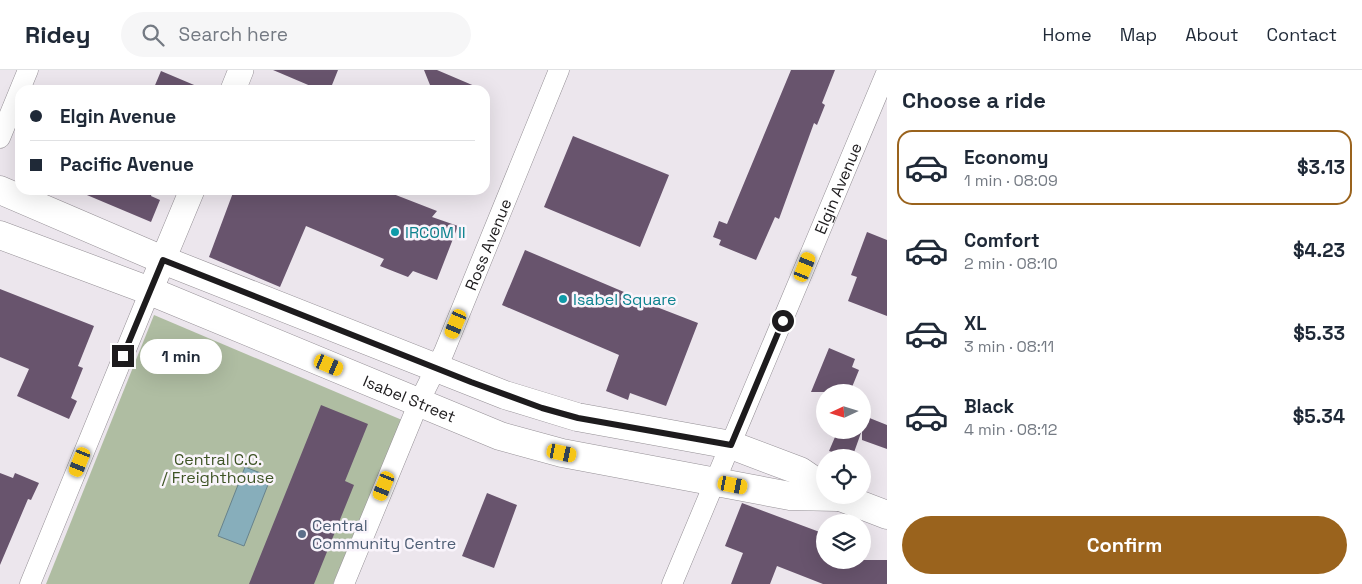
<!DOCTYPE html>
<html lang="en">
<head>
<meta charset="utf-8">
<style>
  body { margin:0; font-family:"Space Grotesk",sans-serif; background:#f6f6f7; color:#1f2937; height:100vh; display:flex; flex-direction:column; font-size:19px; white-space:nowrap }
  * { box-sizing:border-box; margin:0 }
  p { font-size:16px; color:#747a83 }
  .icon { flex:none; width:28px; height:28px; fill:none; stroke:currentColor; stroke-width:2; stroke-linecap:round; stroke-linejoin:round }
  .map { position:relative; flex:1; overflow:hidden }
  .sheet { display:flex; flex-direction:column; background:#fff; width:475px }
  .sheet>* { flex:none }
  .banner { position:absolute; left:15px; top:15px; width:475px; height:110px; border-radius:15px; box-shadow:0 5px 20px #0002; display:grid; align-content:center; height:110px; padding:0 15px; background:#fff }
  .needle { width:32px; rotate:266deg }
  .fabs { position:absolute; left:816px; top:314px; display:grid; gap:10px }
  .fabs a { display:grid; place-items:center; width:55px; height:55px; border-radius:50%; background:#fff; box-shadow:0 5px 20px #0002; font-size:25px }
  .end { position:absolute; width:22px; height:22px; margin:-11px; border:6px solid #1d1b1d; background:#fff; box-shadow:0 0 0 2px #fff }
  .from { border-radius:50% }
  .bubble { position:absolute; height:35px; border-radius:18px; background:#fff; box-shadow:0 5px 20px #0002; font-size:16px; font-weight:700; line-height:35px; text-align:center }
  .car { position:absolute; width:15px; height:30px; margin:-15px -8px; border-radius:6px; box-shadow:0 0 4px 1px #0007; background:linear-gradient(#f5c518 24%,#345 0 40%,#f5c518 0 76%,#345 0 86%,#f5c518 0) }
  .banner b { display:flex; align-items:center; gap:18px; height:48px; font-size:19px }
  .banner b+b { border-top:1px solid #e0e1e3 }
  .banner i { width:12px; height:12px; background:#1f2937 }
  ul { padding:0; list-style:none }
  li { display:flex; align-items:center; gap:15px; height:75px; margin:0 10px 8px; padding:0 5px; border:2px solid transparent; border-radius:15px }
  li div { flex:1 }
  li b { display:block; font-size:19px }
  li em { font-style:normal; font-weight:700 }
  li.selected { border-color:#9a631d }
  li>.icon { width:45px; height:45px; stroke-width:1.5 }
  h2 { padding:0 15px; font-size:22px; line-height:60px }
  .button { display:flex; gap:10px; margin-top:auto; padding:10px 15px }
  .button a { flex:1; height:58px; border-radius:30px; background:#9a631d; color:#fff; font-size:20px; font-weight:700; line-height:58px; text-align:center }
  header { display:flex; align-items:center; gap:30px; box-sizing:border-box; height:70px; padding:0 25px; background:#fff; border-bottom:1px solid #e0e1e3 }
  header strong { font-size:24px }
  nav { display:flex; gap:28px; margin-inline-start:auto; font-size:18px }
  .search { width:350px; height:45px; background:#f6f6f7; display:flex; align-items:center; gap:12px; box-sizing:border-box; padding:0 18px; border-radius:28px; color:#747a83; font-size:19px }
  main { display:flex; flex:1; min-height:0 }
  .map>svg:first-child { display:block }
  .green { fill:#afbda2 }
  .water { fill:#87aebb; stroke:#67828c }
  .building { fill:#68546d }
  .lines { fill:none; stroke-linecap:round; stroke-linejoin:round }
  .minor-casing { stroke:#959096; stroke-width:21 }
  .tertiary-casing { stroke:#959096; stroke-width:26 }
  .secondary-casing { stroke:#959096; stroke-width:29 }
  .minor { stroke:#fff; stroke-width:20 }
  .tertiary { stroke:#fff; stroke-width:25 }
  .secondary { stroke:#fff; stroke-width:28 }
  .route { stroke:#1d1b1d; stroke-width:6 }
  .culture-dot { fill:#0f9aa8; stroke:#f9f4fb; stroke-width:2 }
  .service-dot { fill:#5c6f8a; stroke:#f9f4fb; stroke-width:2 }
  .labels { text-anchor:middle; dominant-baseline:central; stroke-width:5; stroke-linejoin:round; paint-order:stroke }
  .street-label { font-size:16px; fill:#1d1b1d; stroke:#f9f4fb }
  .culture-label { font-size:16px; fill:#0d838f; stroke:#f9f4fb; text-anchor:start }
  .park-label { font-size:16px; fill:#3e5425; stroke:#f9f4fb }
  .service-label { font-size:16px; fill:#4e5e75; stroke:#f9f4fb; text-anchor:start }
</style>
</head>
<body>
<header>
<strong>Ridey</strong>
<div class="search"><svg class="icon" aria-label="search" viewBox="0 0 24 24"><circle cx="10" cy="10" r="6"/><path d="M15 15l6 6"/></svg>Search here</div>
<nav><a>Home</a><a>Map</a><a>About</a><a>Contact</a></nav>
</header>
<main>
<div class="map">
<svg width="887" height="514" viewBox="0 0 887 514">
  <rect width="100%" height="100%" fill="#ece6ed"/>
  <path class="green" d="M154,245L402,350L333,514H46Z"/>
  <path class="water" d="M245,397L271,407L244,476L218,466Z"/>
  <path class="building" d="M273,0H338L330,20H320Z
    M424,0H437L484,20H432Z
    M791,0H835L822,33L825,35L817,55L814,53L779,149L775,147L756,190L719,175L721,170L713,167L719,151L727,154Z
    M161,1L206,20H153Z
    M573,66L669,105L640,177L544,137Z
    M75,120H153L151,126L160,130L151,152Z
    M234,120H383L437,141L432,147L458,156L437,210L413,201L408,207L380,196L384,189L306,156L280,217L209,187Z
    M867,162L887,170V246L848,231L857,207L851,205Z
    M525,180L624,222L623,224L698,253L666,336L630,323L628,330L606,321L619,285L502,235Z
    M0,219L94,256L78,296L83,298L71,328L77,331L69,349L17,326L29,299L0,287Z
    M829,278L855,289L852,297L859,300L850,322H811Z
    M321,335L368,354L345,411L354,415L314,514H249Z
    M862,345L887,355V379L862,370Z
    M838,360H862L852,388L829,381Z
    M0,403L13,408L15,403L39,413L31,430L28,429L0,495Z
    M487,423L517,435L494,498L462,486Z
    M742,433L825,464V490H887V514H823L777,496L770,514H731L743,483L725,476Z"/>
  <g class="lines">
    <g class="minor-casing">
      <g id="minor">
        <path d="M0,68L28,0"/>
        <path d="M30,514L150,221"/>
        <path id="s1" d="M344,514L419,332L444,282L559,0"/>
        <path id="s2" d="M672,514L887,1"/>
      </g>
    </g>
    <g class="tertiary-casing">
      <path id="tertiary" d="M233,20L241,0
        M150,221L192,120"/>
    </g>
    <g class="secondary-casing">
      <g id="secondary">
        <path d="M0,120L163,190L505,325L577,347L731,375L800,401L825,418"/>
        <path id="s3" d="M0,165L150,221L500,366L562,383L790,426L837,427"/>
        <path d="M835,425L887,445"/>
      </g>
    </g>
    <use href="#minor" class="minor"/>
    <use href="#tertiary" class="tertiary"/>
    <use href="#secondary" class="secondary"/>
  </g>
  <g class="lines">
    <path class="route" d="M123,286L163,190L471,312L542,338L578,348L731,375L783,251"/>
  </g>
  <g class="culture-dot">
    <circle cx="395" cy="162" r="5"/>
    <circle cx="563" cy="229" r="5"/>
  </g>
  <circle class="service-dot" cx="302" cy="464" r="5"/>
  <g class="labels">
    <g class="street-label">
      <text stroke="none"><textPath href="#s2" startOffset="429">Elgin Avenue</textPath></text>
      <text stroke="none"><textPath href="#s1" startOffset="369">Ross Avenue</textPath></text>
      <text stroke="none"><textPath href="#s3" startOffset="441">Isabel Street</textPath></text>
    </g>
    <g class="culture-label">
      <text x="405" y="162">IRCOM II</text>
      <text x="573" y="229">Isabel Square</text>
    </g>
    <g class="park-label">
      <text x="218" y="389">Central C.C.<tspan x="218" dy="18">/ Freighthouse</tspan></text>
    </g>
    <g class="service-label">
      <text x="312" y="455">Central<tspan x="312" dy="18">Community Centre</tspan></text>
    </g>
  </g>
</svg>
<div class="fabs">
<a><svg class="needle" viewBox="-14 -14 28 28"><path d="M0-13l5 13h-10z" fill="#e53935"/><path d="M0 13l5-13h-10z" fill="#747a83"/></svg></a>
<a><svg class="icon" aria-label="locate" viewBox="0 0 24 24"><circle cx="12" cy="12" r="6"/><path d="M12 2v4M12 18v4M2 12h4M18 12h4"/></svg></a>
<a><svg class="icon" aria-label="layers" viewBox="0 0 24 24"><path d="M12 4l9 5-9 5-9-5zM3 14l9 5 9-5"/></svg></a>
</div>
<i class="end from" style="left:783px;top:251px"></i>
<i class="end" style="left:123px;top:286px"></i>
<div class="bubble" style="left:140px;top:269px;width:82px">1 min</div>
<i class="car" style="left:805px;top:197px;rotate:22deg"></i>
<i class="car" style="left:456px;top:254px;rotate:203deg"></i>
<i class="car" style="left:329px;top:295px;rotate:113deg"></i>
<i class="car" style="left:562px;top:383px;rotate:102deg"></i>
<i class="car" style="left:80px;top:392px;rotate:202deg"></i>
<i class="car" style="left:733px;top:415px;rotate:101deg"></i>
<i class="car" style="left:384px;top:416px;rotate:202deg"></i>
<div class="banner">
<b><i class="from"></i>Elgin Avenue</b>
<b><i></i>Pacific Avenue</b>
</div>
</div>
<section class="sheet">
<h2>Choose a ride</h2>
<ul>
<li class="selected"><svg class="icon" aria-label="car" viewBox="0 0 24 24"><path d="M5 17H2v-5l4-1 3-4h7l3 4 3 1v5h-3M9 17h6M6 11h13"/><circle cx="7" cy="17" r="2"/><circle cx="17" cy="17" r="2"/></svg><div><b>Economy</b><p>1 min · 08:09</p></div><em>$3.13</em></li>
<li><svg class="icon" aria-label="car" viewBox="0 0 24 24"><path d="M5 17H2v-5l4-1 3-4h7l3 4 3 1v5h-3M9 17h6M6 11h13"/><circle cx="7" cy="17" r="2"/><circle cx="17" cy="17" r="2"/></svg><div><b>Comfort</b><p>2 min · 08:10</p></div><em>$4.23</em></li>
<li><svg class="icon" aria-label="car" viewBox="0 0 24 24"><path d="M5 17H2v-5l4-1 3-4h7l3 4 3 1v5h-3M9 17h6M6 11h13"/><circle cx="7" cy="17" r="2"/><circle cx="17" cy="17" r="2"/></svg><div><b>XL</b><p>3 min · 08:11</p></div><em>$5.33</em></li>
<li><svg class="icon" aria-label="car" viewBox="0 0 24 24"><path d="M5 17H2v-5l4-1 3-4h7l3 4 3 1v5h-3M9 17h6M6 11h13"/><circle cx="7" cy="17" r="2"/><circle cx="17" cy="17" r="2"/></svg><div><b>Black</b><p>4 min · 08:12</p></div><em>$5.34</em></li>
</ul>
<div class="button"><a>Confirm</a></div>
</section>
</main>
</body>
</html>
